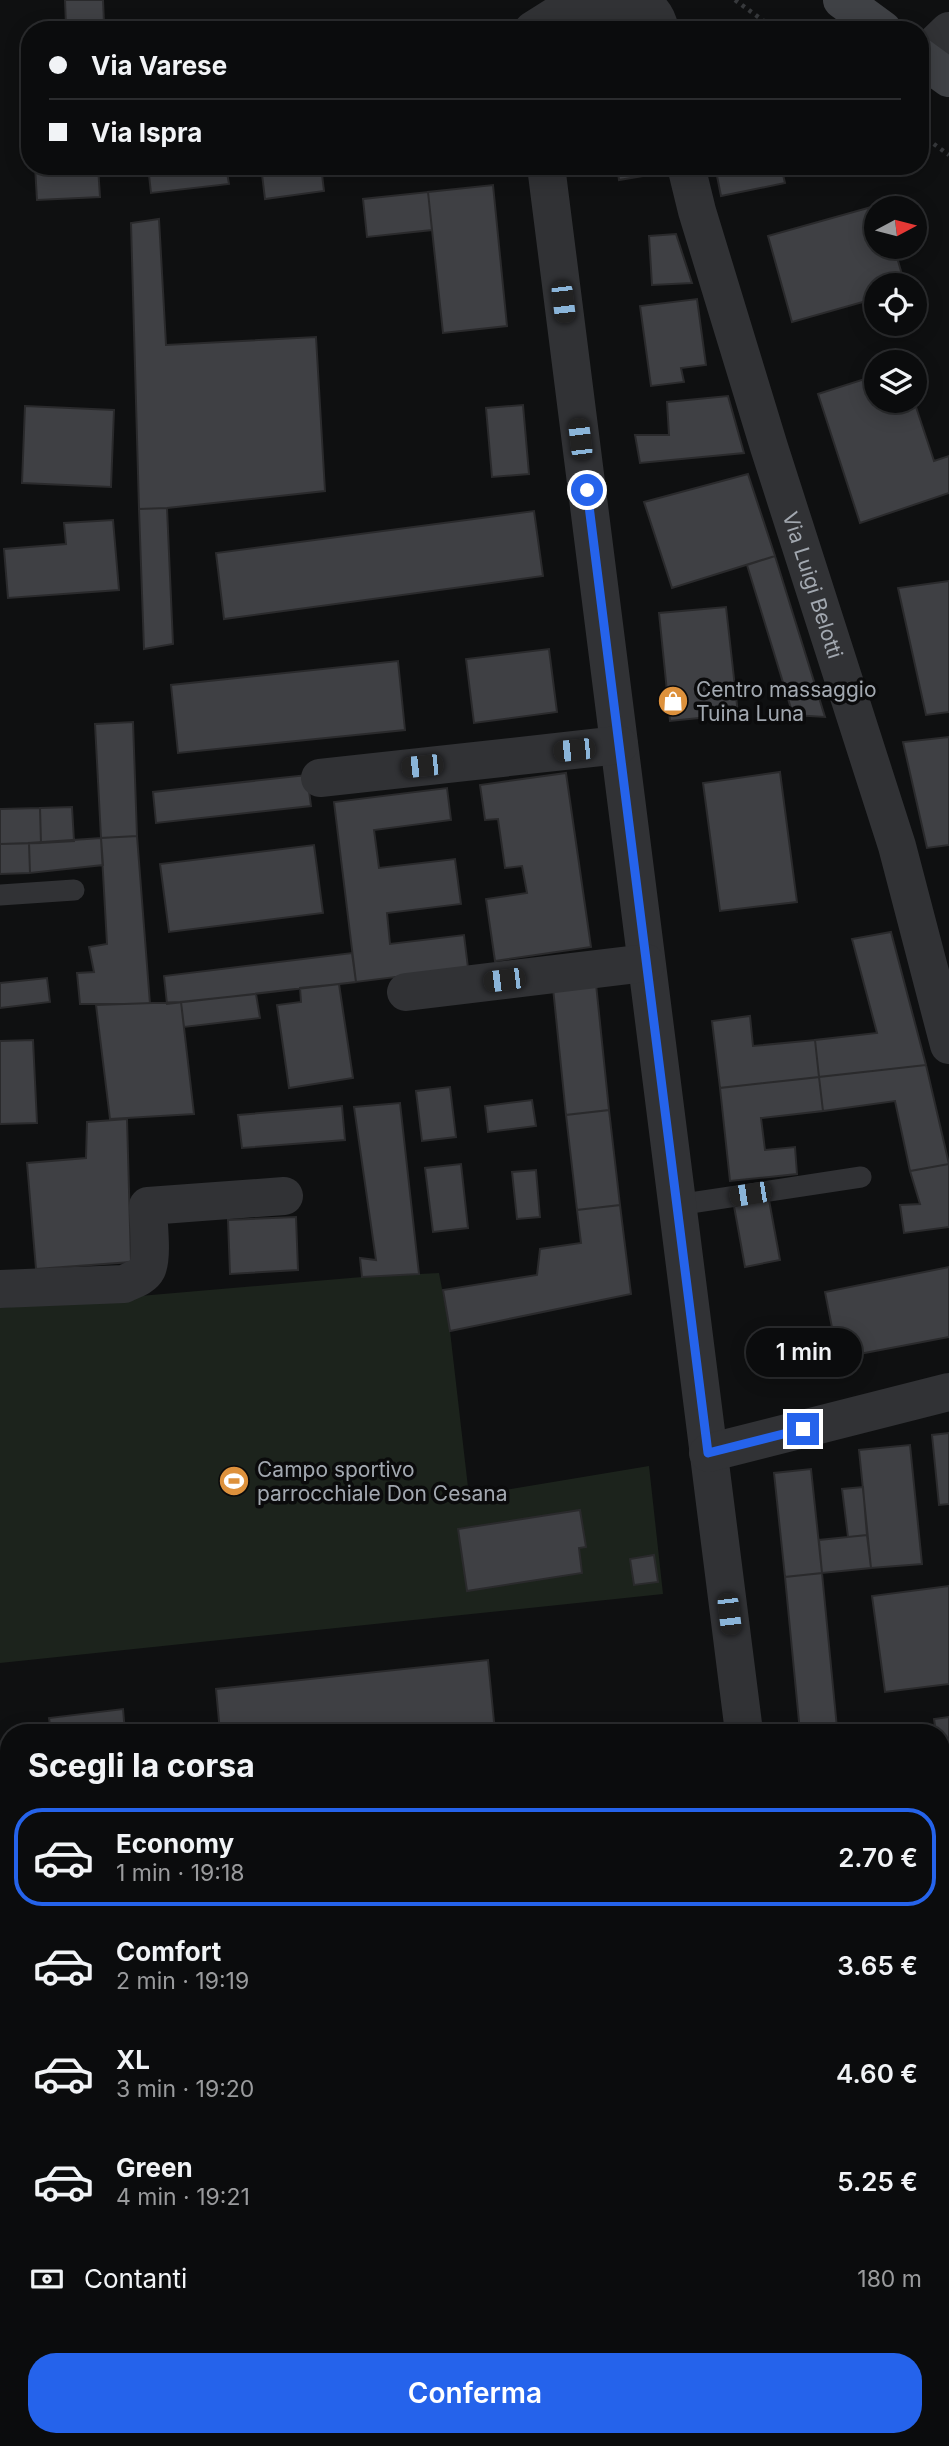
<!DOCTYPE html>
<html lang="it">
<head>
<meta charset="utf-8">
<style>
  body { margin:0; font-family:Inter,sans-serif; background:#191a1b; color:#f1f3f6; height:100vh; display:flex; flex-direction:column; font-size:26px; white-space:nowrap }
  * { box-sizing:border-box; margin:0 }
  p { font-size:23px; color:#9a9b9d }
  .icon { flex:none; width:38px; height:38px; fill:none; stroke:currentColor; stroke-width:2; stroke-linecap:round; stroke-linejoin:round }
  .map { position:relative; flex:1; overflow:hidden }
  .details { position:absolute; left:0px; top:1724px; width:950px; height:723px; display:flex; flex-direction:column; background:#0b0c0d; border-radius:28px 28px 0 0; box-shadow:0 4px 18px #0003,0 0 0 2px #2b2c2e }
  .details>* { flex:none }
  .banner { position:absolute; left:21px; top:21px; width:908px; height:154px; border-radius:28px; box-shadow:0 4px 18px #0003,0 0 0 2px #2b2c2e; display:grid; align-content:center; height:154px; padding:0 28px; background:#0b0c0d }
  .needle { width:46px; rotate:83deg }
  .controls { position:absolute; left:864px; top:196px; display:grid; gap:14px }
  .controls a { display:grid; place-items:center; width:63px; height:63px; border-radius:50%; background:#0b0c0d; box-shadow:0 4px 18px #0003,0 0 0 2px #2b2c2e; font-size:35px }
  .end { position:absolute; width:32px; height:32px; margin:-16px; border:9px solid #2563eb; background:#fff; box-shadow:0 0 0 4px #fff }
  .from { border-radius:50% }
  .bubble { position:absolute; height:49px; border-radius:24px; background:#0b0c0d; box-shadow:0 4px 18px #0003,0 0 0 2px #2b2c2e; font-size:23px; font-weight:600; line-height:49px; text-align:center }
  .car { position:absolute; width:21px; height:42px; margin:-21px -10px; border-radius:9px; box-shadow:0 0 5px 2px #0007; background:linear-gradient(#222 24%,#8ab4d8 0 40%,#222 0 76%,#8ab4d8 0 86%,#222 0) }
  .banner b { display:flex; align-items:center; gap:24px; height:66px; font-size:26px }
  .banner b+b { border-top:2px solid #2b2c2e }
  .banner i { width:18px; height:18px; background:#f1f3f6 }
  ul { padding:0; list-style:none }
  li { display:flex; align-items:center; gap:21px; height:98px; margin:0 14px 10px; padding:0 14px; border:4px solid transparent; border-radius:28px }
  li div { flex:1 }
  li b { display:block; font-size:26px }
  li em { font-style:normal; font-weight:600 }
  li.selected { border-color:#2563eb }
  li>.icon { width:63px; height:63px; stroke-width:1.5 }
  h2 { padding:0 28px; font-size:32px; line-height:84px }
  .pay { display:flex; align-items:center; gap:18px; height:77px; padding:0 28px; font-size:26px }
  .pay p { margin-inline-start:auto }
  .primary-button { display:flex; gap:14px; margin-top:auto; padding:14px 28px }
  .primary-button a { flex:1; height:80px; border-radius:28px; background:#2563eb; color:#fff; font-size:28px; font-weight:600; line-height:80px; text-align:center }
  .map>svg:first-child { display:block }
  .green { fill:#1c231c }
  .building { fill:#3f4044; stroke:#2a2a2c; stroke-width:2 }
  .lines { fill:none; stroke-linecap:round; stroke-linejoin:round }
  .path { stroke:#37393c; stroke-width:4.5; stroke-dasharray:3.5 5; stroke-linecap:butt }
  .lane { stroke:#313235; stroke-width:21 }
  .street { stroke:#313235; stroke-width:38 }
  .secondary { stroke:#3f4145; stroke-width:38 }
  .route { stroke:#2563eb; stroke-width:9 }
  .labels { text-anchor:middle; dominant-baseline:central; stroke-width:7; stroke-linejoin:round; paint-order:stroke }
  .street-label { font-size:21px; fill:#a2a8b0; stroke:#0b0b0c }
  .poi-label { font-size:21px; fill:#a2a8b0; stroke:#0b0b0c; text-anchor:start }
</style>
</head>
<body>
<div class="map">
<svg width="949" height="2446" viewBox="0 0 949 2446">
  <rect width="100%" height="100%" fill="#0f1011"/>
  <path class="green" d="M439,1273L450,1331L469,1496L649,1466L663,1594L0,1663V1308L362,1277Z"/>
  <path class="building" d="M65,0H103L104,23L66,25Z
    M35,166H98L100,197L37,200Z
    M148,166H226L229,184L151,193Z
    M261,166H321L324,191L265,199Z
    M617,166H659L661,173L619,180Z
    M715,166H781L785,183L721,196Z
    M827,166H873L834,174Z
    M493,185L507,326L443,333L428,192Z
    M428,192L432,230L367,237L363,199Z
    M882,204L883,208H877V247H894L905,285H877V298L792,322L768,236Z
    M159,219L166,345L316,337L325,491L167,508L139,509L131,223Z
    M676,234L692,283L652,285L649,236Z
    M697,299L706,365L681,368L684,382L651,386L640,306Z
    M877,375V401H914L934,461L949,456V493L860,523L818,394Z
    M728,396L744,453L640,463L635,435H669L667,402Z
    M523,405L529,474L492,477L486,408Z
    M25,406L114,410L111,487L22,483Z
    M748,474L775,556L672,588L644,502Z
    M167,508L173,644L144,649L139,509Z
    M534,511L543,576L224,619L216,553Z
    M113,520L119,590L8,598L4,549L66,544L64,523Z
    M775,556L825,717L793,715L747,565Z
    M949,581V712L926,715L898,588Z
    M726,607L738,714L670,721L659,613Z
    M549,649L557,712L474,723L466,659Z
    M398,661L405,730L178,753L171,685Z
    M133,722L137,836L101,838L95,724Z
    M949,737V845L927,848L903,742Z
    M780,772L797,902L720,911L703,783Z
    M566,773L591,947L495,961L486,899L527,893L522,866L505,868L498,819L485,820L480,785Z
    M307,775L311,806L156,823L153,792Z
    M447,788L451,820L374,830L379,868L455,859L461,904L387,913L390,944L464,935L468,968L356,982L334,802Z
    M72,807L74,841L41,843L40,808Z
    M40,808L41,843L0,844V809Z
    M137,836L150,1004H80L77,973L94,972L89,947L107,944L101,838Z
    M101,838L103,865L30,873L29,843Z
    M29,843L30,873L0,874V844Z
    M314,845L323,913L169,932L160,864Z
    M891,932L926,1065L819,1077L815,1040L877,1033L852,939Z
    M352,953L356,982L167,1004L164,976Z
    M47,978L50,1002L0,1008V983Z
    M339,984L353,1078L289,1088L277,1005L301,1002L300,988Z
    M596,984L609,1110L566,1115L553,988Z
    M256,994L260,1018L184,1027L181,1002Z
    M181,1002L194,1114L110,1119L96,1005Z
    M750,1016L753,1046L815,1040L819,1077L720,1088L712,1021Z
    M33,1040L37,1123L0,1124V1041Z
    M926,1065L949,1164L910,1171L895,1101L823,1111L819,1077Z
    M819,1077L823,1111L761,1118L765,1150L795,1147L797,1174L730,1181L720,1088Z
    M450,1087L456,1137L422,1141L416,1091Z
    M532,1100L536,1126L488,1132L485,1106Z
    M400,1103L419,1274L362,1277L360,1258L376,1260L354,1107Z
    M342,1106L345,1140L242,1148L238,1115Z
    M609,1110L620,1205L577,1210L566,1115Z
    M127,1119L131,1262L36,1269L27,1163L86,1158L87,1122Z
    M461,1164L468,1228L433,1232L425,1168Z
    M949,1164V1227L904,1233L900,1205L920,1204L910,1171Z
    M536,1170L540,1217L517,1219L512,1172Z
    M769,1200L780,1260L745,1267L734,1206Z
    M620,1205L631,1294L450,1331L443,1290L537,1275L540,1249L581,1243L577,1210Z
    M296,1217L298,1270L230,1274L228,1220Z
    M949,1267V1337L838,1358L825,1292Z
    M949,1433V1504L939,1505L932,1435Z
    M910,1445L922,1564L871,1568L859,1450Z
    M811,1469L822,1573L785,1577L774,1473Z
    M863,1487L867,1535L848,1537L842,1489Z
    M580,1510L586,1547L579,1548L582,1573L467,1591L458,1529Z
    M867,1535L871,1568L822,1573L819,1540Z
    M654,1555L658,1582L634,1585L630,1559Z
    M822,1573L837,1728L800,1732L785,1577Z
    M949,1586V1684L885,1692L872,1596Z
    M488,1660L495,1732H220L216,1689Z
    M123,1709L125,1732H51L49,1718Z
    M949,1717V1811L948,1812L942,1770V1732H936L934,1719Z
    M9,2024V2070L0,2071V2025Z
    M0,2084L4,2122H9V2322L0,2323Z
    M949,2399V2446H898L897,2438H942V2400Z
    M590,2438H630L631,2446H591Z
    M630,2438H780L781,2446H631Z"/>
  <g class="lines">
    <path class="path" d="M735,0L776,30
      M920,134L949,155"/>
    <path class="lane" d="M0,895L74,890
      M677,1205L861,1177
      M942,1892L949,1891"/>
    <g class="street">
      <path d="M533,30L557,15L637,5C651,7 657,16 660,30"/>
      <path d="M921,58L949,31"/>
      <path d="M546,166L744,1732"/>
      <path id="s1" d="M686,166L697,211L769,447L897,846L949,1045"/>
      <path d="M320,778L619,745"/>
      <path d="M406,992L646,963"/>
      <path d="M0,1289L124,1284C132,1280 143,1277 147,1269C153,1256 148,1221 148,1206L284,1196"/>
      <path d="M708,1453L949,1392"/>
      <path d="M0,1862L9,1861"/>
      <path d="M153,2438V2446"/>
      <path d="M833,2438L834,2446"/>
    </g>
    <path class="secondary" d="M842,0L883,30
      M920,57L949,78
      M942,2345L949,2344
      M0,2442L38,2438"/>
  </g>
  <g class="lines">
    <path class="route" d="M587,490L708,1453L803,1429"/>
  </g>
  <defs>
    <g id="shop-disc" transform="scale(1.575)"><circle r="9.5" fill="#dd913c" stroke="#0b0b0c"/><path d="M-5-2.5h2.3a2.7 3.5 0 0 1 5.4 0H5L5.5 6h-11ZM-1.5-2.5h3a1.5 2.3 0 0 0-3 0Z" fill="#fff"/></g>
    <g id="stadium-disc" transform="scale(1.575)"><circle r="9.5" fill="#dd913c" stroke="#0b0b0c"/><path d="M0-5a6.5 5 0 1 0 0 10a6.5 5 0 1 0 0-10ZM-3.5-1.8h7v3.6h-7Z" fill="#fff"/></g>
  </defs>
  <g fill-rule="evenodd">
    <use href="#shop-disc" x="673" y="701"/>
    <use href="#stadium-disc" x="234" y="1481"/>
  </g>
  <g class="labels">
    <g class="street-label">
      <text stroke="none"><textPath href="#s1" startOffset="438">Via Luigi Belotti</textPath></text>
    </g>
    <g class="poi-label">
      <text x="696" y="689">Centro massaggio<tspan x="696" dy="24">Tuina Luna</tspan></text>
      <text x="257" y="1469">Campo sportivo<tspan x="257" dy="24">parrocchiale Don Cesana</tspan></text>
    </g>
  </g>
</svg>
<div class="controls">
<a><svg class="needle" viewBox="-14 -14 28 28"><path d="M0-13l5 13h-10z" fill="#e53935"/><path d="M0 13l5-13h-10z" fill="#9a9b9d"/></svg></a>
<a><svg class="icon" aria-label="locate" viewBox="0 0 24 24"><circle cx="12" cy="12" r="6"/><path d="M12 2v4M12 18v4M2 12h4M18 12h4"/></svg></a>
<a><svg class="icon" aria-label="layers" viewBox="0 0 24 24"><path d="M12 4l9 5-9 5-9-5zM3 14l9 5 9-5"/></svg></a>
</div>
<i class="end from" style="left:587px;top:490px"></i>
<i class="end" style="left:803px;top:1429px"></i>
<div class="bubble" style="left:746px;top:1328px;width:116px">1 min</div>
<i class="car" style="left:563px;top:302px;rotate:173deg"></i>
<i class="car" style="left:580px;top:439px;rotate:353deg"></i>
<i class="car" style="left:574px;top:750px;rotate:264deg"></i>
<i class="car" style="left:422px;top:766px;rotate:264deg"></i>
<i class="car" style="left:504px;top:980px;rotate:263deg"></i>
<i class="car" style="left:750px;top:1194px;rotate:261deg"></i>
<i class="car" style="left:729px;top:1614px;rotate:173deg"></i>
<div class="banner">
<b><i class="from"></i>Via Varese</b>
<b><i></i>Via Ispra</b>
</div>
<section class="details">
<h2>Scegli la corsa</h2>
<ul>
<li class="selected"><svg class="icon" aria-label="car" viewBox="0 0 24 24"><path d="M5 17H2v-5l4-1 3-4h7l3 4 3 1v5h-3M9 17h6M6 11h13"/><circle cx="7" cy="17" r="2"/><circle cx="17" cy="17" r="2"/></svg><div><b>Economy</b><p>1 min · 19:18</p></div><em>2.70 €</em></li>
<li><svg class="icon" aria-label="car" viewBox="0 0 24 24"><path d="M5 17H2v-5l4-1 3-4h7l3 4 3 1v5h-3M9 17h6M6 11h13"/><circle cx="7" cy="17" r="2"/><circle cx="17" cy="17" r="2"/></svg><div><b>Comfort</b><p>2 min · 19:19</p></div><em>3.65 €</em></li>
<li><svg class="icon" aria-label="car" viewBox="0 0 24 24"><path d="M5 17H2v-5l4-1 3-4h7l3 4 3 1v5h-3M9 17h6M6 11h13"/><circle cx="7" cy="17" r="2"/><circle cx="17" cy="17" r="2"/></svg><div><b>XL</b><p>3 min · 19:20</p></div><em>4.60 €</em></li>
<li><svg class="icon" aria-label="car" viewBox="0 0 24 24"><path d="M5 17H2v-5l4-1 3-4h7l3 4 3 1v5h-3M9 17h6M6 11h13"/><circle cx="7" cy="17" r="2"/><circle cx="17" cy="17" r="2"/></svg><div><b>Green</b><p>4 min · 19:21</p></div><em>5.25 €</em></li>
</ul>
<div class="pay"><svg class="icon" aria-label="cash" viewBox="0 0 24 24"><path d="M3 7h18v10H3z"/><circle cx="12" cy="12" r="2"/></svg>Contanti<p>180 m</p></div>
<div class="primary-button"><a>Conferma</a></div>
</section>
</div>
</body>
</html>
